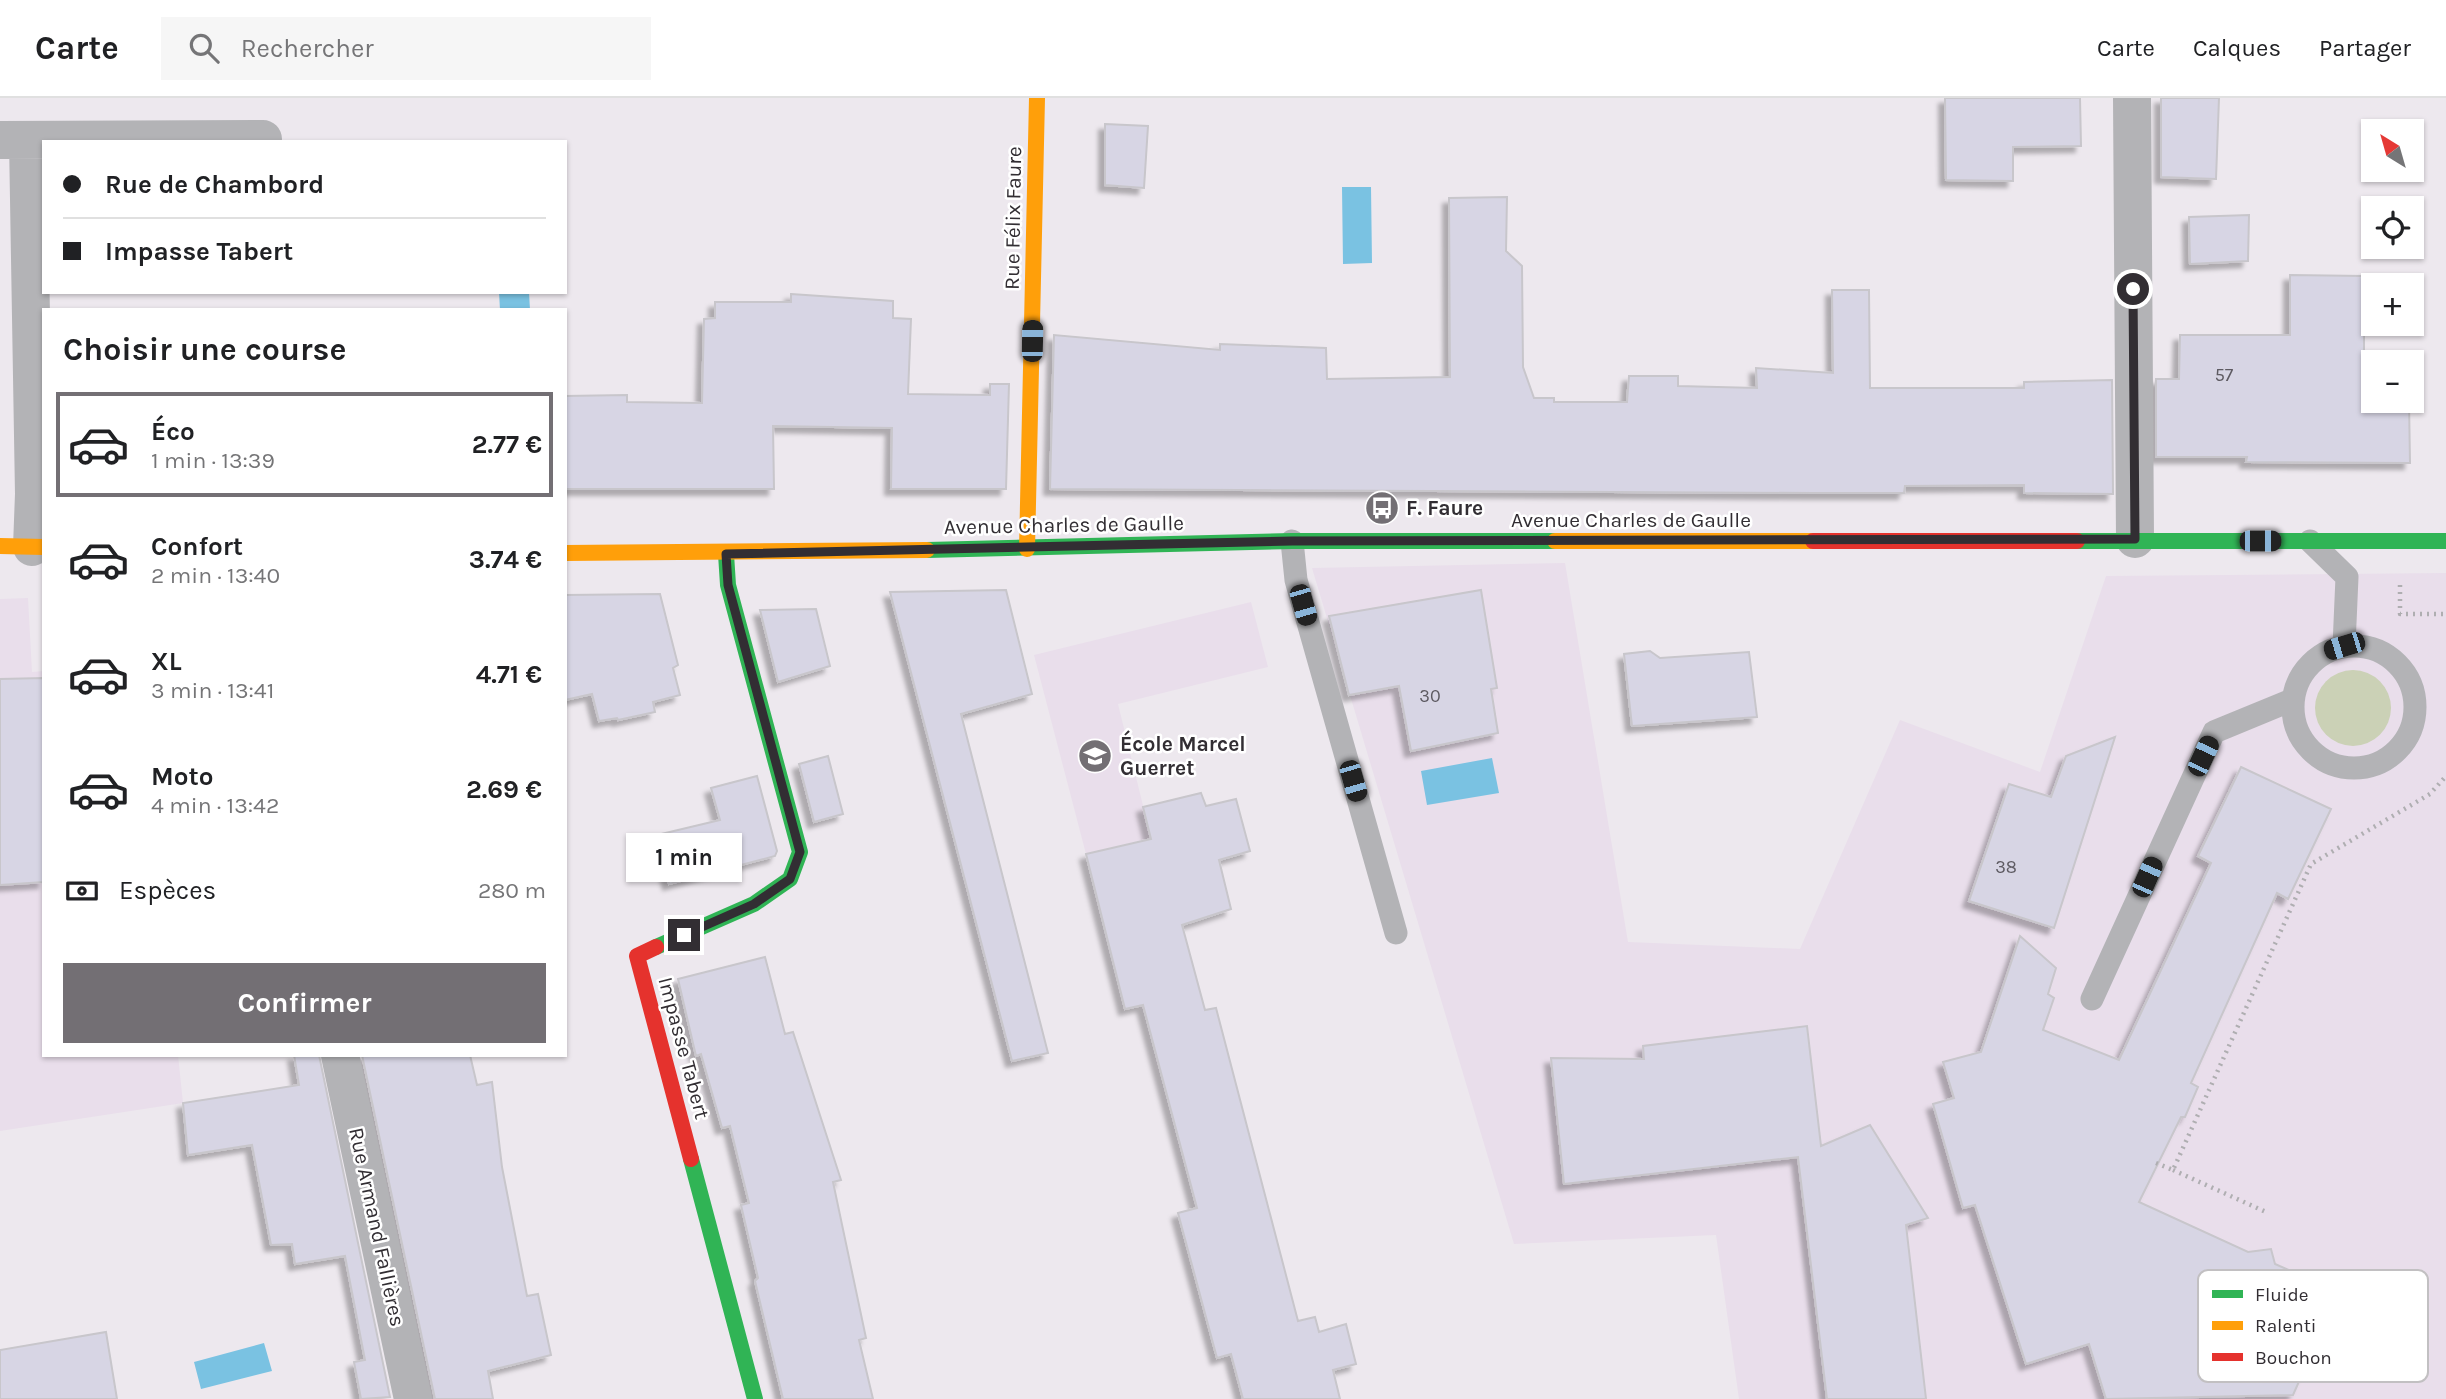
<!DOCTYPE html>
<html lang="fr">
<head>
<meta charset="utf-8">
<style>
  body { margin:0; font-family:Karla,sans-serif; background:#f6f6f6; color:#202124; height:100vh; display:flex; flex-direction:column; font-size:26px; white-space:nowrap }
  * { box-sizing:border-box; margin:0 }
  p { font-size:23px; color:#757577 }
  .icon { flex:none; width:38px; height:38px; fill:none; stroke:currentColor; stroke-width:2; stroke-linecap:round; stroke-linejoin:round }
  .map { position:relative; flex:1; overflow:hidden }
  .side { position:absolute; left:42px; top:210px; width:525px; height:749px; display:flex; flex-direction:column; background:#fff; border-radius:0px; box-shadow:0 2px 5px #0004 }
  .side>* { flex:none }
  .banner { position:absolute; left:42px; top:42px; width:525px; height:154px; border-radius:0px; box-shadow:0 2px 5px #0004; display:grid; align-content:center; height:154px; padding:0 21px; background:#fff }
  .needle { width:46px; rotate:323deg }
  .buttons { position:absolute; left:2361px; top:21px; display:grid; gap:14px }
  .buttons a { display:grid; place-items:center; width:63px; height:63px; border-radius:0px; background:#fff; box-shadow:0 2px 5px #0004; font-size:35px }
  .end { position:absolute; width:32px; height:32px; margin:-16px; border:9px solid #322e33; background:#fff; box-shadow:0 0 0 4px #fff }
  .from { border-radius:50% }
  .bubble { position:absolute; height:49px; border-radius:0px; background:#fff; box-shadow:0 2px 5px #0004; font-size:23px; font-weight:700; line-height:49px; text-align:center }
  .car { position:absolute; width:21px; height:42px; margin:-21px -10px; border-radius:9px; box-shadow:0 0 5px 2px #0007; background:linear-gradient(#222 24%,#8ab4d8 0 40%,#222 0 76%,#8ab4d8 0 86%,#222 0) }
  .banner b { display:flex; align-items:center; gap:24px; height:66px; font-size:26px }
  .banner b+b { border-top:2px solid #e0e0e0 }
  .banner i { width:18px; height:18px; background:#202124 }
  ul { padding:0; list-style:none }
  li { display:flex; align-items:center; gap:21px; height:105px; margin:0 14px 10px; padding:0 7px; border:4px solid transparent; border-radius:0px }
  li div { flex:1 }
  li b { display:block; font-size:26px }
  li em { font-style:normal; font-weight:700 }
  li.current { border-color:#736f74 }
  li>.icon { width:63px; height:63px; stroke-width:1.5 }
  h2 { padding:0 21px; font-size:32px; line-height:84px }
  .pay { display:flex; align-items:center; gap:18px; height:77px; padding:0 21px; font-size:26px }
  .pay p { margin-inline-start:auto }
  .cta { display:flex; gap:14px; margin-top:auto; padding:14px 21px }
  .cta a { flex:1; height:80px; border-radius:0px; background:#736f74; color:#fff; font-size:28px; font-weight:700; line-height:80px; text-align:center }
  header { display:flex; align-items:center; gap:42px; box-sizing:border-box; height:98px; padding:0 35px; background:#fff; border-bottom:2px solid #e0e0e0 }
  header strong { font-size:33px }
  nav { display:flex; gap:38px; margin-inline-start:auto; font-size:24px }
  .search { width:490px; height:63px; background:#f6f6f6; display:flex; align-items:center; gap:18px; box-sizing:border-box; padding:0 24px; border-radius:0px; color:#757577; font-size:26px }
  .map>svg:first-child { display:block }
  .built { fill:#e9deeb }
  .green { fill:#cbd1b6 }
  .water { fill:#7ac2e2 }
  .building { fill:#d7d5e4; stroke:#c8c6cb; stroke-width:2; filter:url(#shadow) }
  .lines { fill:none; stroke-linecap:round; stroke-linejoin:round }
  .path { stroke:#afaeb1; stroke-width:4.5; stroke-dasharray:2 5; stroke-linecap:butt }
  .lane { stroke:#b3b3b6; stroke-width:23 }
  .street { stroke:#b3b3b6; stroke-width:38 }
  .fast { stroke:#30b455; stroke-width:16 }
  .slow { stroke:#ff9f0a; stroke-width:16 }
  .jam { stroke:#e5322d; stroke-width:16 }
  .route { stroke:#322e33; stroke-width:9 }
  .labels { text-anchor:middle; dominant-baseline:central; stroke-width:5; stroke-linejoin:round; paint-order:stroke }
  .number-label { font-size:18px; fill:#5d5a61 }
  .street-label { font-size:21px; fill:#322e33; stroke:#fff }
  .poi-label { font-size:21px; font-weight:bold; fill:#322e33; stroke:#fff; text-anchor:start }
  .key { fill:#fff; stroke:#c2c0c2; stroke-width:2 }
  .key-label { font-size:19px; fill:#322e33 }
</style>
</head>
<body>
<header>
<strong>Carte</strong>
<div class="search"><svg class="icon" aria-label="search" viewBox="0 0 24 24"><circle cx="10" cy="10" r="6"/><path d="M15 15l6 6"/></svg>Rechercher</div>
<nav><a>Carte</a><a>Calques</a><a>Partager</a></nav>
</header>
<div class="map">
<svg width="2446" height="1301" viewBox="0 0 2446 1301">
  <defs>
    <filter id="shadow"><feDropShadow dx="-6" dy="6" stdDeviation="2" flood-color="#0004"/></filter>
  </defs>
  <rect width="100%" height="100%" fill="#ede8ee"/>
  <path class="built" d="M1565,465L1628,844L1800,851L1900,622L2040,674L2106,478L2446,475V1301H1739L1716,1137L1514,1146L1312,470Z
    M28,500L32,574L44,573V957H178L183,1005L0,1033V501Z
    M1251,504L1268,569L1118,606L1151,740L1086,756L1034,557Z"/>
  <path class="green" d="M2315 610a38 38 0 1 1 76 0a38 38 0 1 1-76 0Z"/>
  <path class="water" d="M1342,89H1371L1372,165L1343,166Z
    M499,194H529L530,212H500Z
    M1492,660L1499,695L1427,707L1421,673Z
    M264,1245L272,1273L201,1291L194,1264Z"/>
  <path class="building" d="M1945,0H2080L2081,48L2013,49V83L1946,82Z
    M2161,0H2219L2216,81L2161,79Z
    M1105,26L1148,28L1144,90L1105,87Z
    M1507,99L1506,153L1522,168L1523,269L1534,300H1554V304H1627L1629,278H1678V288L1757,290L1756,270L1833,275L1832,192H1869L1870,290H2024V284L2112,282L2113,396L2024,395V387L1905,388L1904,395H1813L1050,391L1054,237L1220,252V246L1326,250L1327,281L1450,279L1449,100Z
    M2249,117L2248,163L2190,166L2189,119Z
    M2290,177L2364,178V253H2408V264H2373V303H2409L2410,365L2246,364L2247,359H2156V281H2179L2180,237H2290Z
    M791,196L893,203V220L911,221L908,296L990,297V286H1009L1006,391H891L892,330L773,328L774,391H565V298L627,297V304L702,305L704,221L715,220V204H791Z
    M1006,492L1032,596L961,616L1048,955L1012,963L890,494Z
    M1481,492L1497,590L1491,591L1498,635L1411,653L1399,588L1349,597L1329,518Z
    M660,496L678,567L673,570L680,597L653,604L655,614L618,622L617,620L599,623L592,596L565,602V497Z
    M816,511L830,568L778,584L760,512Z
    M1650,553L1660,560L1749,554L1757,619L1632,628L1624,556Z
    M44,580V784L0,787V581Z
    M2115,639L2054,830L1969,803L2009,686L2051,699L2066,658Z
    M828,658L843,716L814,724L799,666Z
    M2241,669L2331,711L2288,801L2277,795L2191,985L2198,989L2185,1019H2181L2139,1104L2248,1154L2271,1151L2275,1166L2339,1194L2293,1297L2106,1301L2089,1246L2026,1266L1975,1107L1963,1110L1933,1006L1954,1000L1943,964L1981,954L2020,838L2056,870L2048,896L2054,900L2043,932L2119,962L2211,765L2198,758Z
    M757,678L777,753L775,758L669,786L657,737L720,722L711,690Z
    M1201,695L1206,708L1236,701L1250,753L1219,762L1231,811L1182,827L1205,912L1216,910L1298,1223L1315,1219L1319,1234L1346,1226L1356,1266L1333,1272L1340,1301H1243L1231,1256L1217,1260L1178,1115L1197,1110L1143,907L1125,911L1086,756L1151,741L1143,709Z
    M765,859L785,936L793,934L841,1082L833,1084L866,1240L859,1242L873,1301H783L755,1183L758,1180L741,1107L749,1105L730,1028L722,1030L701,956L696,958L678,881Z
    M1807,928L1821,1048L1870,1027L1928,1120L1906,1127L1926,1301H1827L1798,1059L1564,1086L1551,960L1644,961L1643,948Z
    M294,957H319L390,1299L361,1301L354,1264L365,1262L345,1158L295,1166L292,1146L271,1147L252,1047L188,1057L183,1005L299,987Z
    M362,957H470L477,987L492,984L502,1069L527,1198L538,1196L551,1257L488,1273L493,1301H435Z
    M106,1234L117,1301H0V1252Z"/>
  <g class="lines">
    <path class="path" d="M2400,487V516H2446
      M2156,1065L2173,1072L2311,766L2430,696L2446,678
      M2173,1072L2266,1114"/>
    <path class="lane" d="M1292,443L1296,482L1396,835
      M2310,443L2347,479L2344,548
      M2293 609a61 61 0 1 1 122 0a61 61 0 1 1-122 0Z
      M2092,901L2214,634L2292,602"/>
    <path class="street" d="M2132,0L2135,441
      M0,42L263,41
      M28,42L34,396L32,449
      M340,957L413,1301"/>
    <path class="fast" d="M2077,443H2446
      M927,452L1292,443H1555
      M656,849L754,806L790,781L800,754L728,487L726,456
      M691,1061L755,1301"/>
    <path class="slow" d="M1555,443H1813
      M0,448L44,449
      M1027,451L1037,0
      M565,455L927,452"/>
    <path class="jam" d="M1813,443H2077
      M656,849L637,858L691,1061"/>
  </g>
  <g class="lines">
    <path class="route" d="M684,837L754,806L790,781L800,754L728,487L726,456L1292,443L2135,441L2133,191"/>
  </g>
  <defs>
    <g id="bus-disc" transform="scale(1.75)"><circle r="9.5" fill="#736f74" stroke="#fff"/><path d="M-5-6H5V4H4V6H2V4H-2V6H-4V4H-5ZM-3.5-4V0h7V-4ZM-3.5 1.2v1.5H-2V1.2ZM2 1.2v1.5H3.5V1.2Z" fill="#fff"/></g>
    <g id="school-disc" transform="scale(1.75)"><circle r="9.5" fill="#736f74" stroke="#fff"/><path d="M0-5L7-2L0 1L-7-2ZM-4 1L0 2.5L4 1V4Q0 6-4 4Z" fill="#fff"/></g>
  </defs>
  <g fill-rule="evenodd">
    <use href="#bus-disc" x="1382" y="410"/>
    <use href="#school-disc" x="1095" y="658"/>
  </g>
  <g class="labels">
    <g class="number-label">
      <text x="2224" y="277">57</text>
      <text x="1430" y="598">30</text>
      <text x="2006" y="769">38</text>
    </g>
    <g class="street-label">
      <text transform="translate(1013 120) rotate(-89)">Rue Félix Faure</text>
      <text x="1631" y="422">Avenue Charles de Gaulle</text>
      <text transform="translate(1064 427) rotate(-1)">Avenue Charles de Gaulle</text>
      <text transform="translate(684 950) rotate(75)">Impasse Tabert</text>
      <text transform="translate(377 1129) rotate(78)">Rue Armand Fallières</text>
    </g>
    <g class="poi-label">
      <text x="1406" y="410">F. Faure</text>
      <text x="1120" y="646">École Marcel<tspan x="1120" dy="24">Guerret</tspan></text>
    </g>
  </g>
  <rect x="2198" y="1172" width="230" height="112" rx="10" class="key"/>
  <rect x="2212" y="1192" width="31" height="8" fill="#30b455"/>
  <rect x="2212" y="1223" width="31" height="9" fill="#ff9f0a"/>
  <rect x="2212" y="1255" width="31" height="8" fill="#e5322d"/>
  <g class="key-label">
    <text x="2255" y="1203">Fluide</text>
    <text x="2255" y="1234">Ralenti</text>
    <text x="2255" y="1266">Bouchon</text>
  </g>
</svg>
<div class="buttons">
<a><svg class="needle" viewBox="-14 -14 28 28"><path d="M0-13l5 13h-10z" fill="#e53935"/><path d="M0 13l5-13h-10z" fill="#757577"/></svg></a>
<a><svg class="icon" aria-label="locate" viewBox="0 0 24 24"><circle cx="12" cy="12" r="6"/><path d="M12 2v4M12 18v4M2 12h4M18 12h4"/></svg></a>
<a>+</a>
<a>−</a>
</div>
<i class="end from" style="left:2133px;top:191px"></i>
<i class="end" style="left:684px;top:837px"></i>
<div class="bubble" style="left:626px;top:735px;width:116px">1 min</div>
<i class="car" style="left:1032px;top:243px;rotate:1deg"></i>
<i class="car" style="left:2260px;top:443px;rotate:90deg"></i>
<i class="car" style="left:1303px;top:507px;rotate:164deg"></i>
<i class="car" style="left:2344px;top:548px;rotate:253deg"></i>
<i class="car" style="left:2203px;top:658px;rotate:25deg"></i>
<i class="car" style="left:1353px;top:683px;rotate:164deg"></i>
<i class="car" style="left:2147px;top:779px;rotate:24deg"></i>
<div class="banner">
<b><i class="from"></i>Rue de Chambord</b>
<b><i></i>Impasse Tabert</b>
</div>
<section class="side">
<h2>Choisir une course</h2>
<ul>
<li class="current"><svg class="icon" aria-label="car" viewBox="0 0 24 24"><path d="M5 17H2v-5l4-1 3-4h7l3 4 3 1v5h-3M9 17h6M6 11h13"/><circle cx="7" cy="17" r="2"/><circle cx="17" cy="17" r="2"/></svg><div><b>Éco</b><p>1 min · 13:39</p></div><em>2.77 €</em></li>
<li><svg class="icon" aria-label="car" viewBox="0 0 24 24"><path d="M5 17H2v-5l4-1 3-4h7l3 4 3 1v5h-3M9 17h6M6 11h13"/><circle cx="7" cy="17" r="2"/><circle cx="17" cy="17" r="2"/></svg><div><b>Confort</b><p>2 min · 13:40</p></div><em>3.74 €</em></li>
<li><svg class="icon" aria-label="car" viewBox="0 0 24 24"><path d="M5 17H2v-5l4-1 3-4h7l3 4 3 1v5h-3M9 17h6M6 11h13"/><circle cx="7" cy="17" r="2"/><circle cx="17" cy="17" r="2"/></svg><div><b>XL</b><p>3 min · 13:41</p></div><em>4.71 €</em></li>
<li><svg class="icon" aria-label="car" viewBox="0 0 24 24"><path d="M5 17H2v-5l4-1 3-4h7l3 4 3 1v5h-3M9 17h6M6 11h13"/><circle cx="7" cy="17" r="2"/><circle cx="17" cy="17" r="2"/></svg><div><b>Moto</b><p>4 min · 13:42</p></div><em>2.69 €</em></li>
</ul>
<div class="pay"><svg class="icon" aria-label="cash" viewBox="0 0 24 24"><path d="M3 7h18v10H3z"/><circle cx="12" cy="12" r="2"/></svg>Espèces<p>280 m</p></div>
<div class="cta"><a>Confirmer</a></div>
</section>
</div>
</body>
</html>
